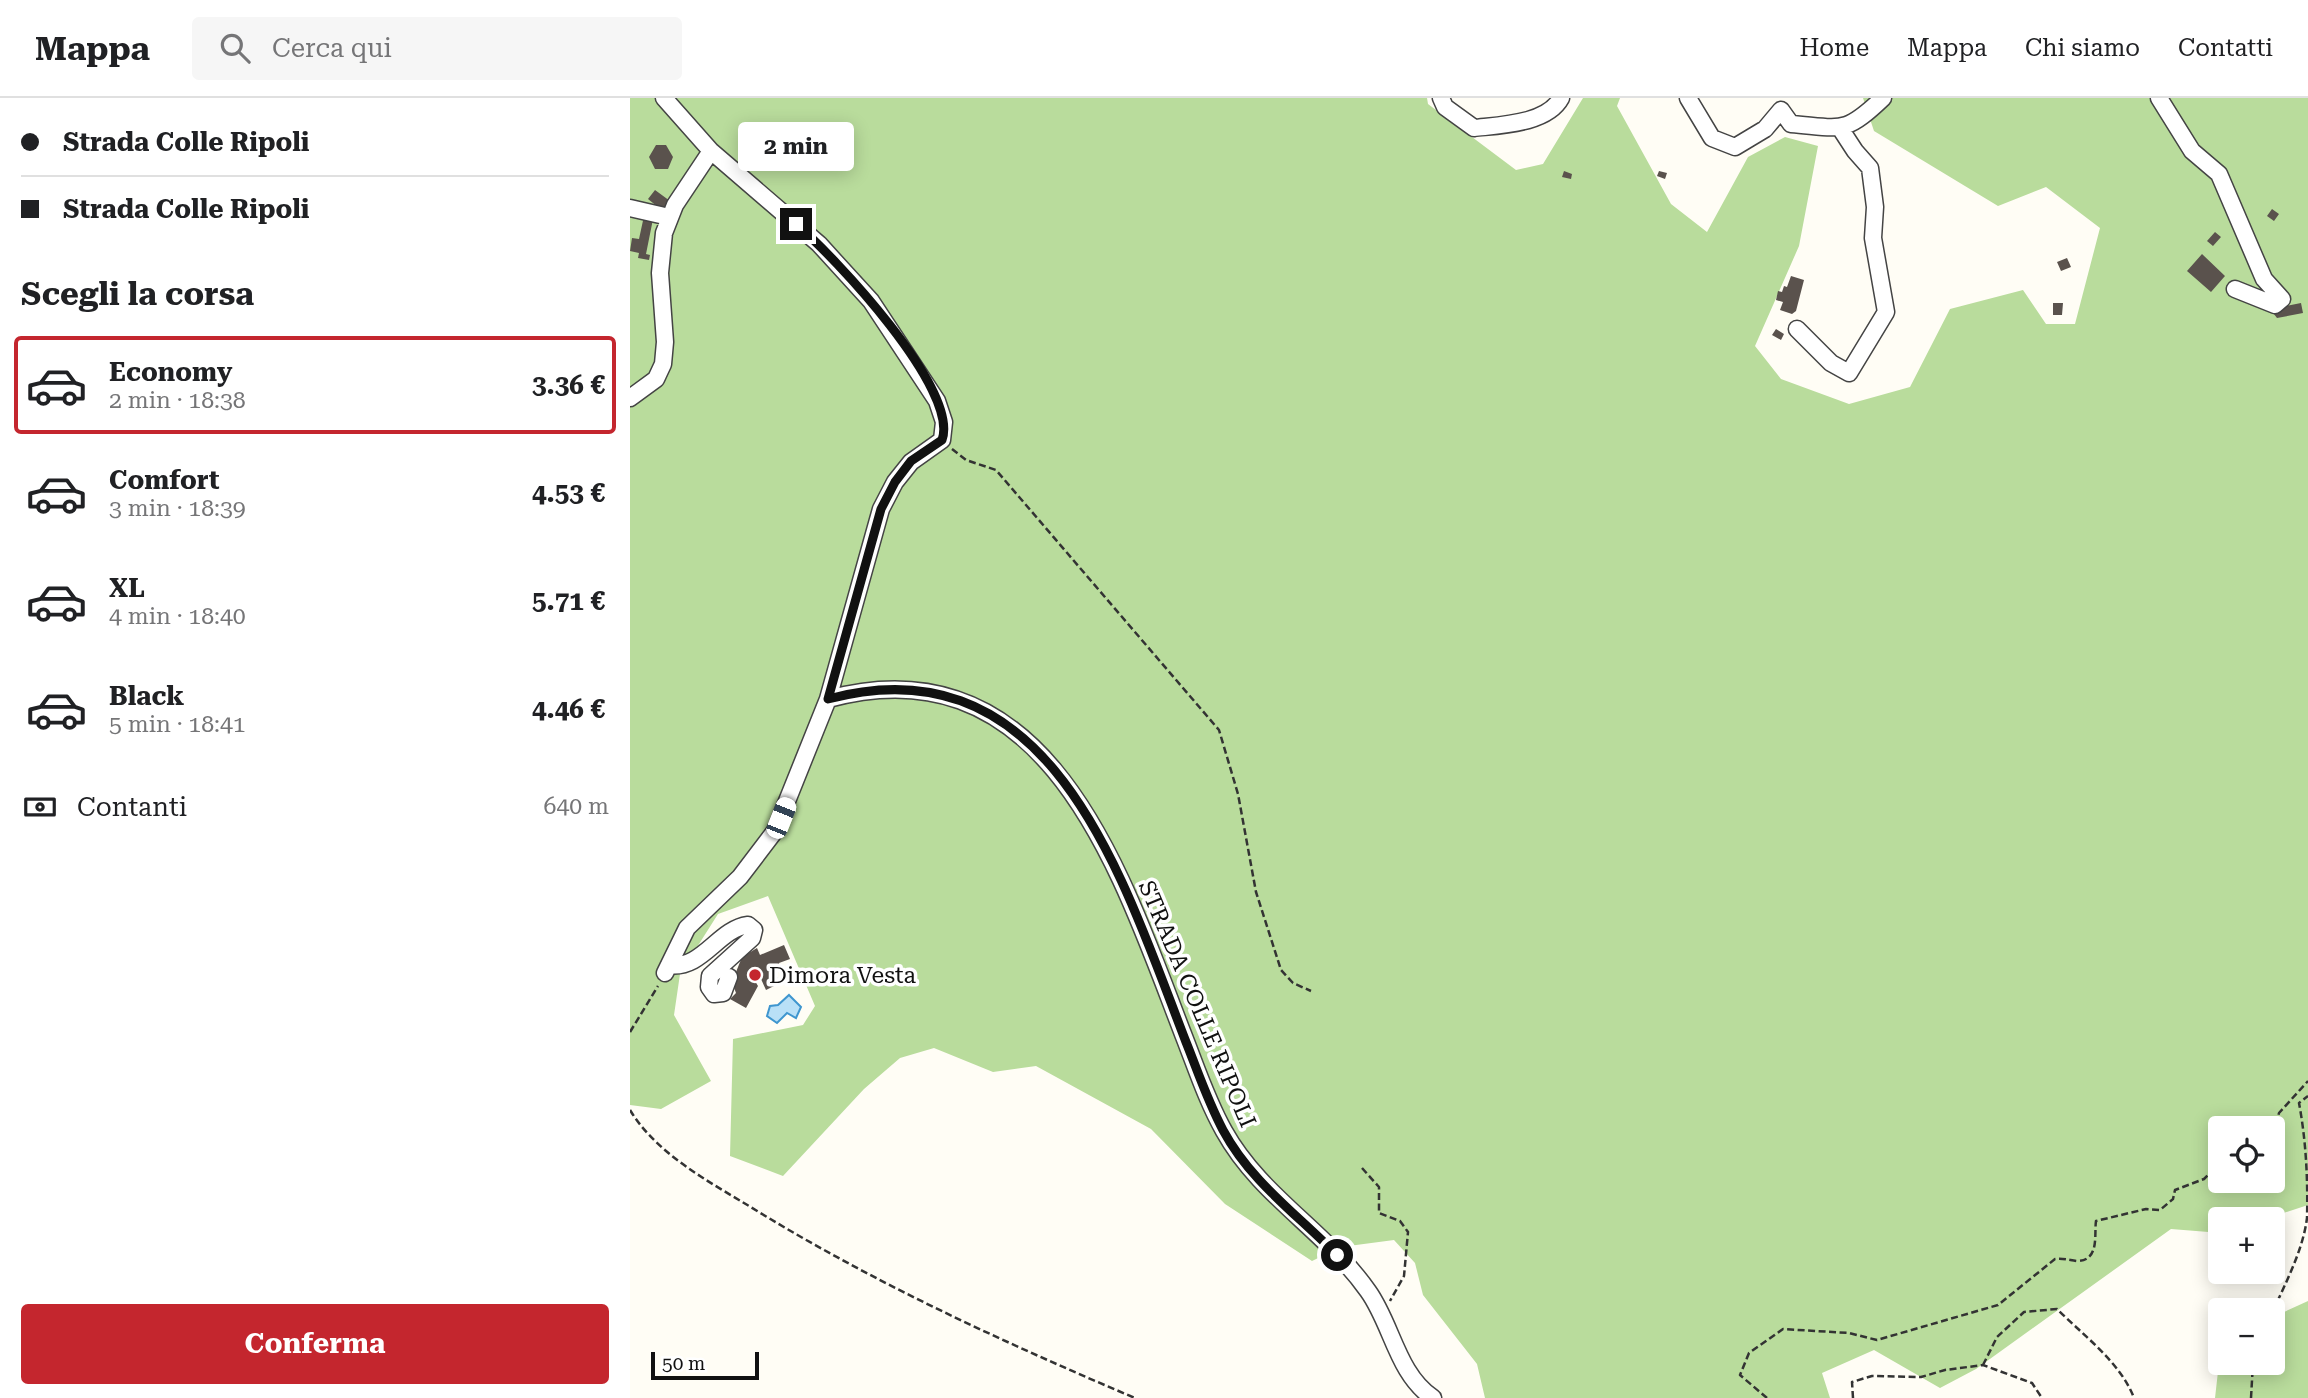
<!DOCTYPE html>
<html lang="it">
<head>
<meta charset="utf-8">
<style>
  body { margin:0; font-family:"Roboto Serif",serif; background:#f6f6f6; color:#202124; height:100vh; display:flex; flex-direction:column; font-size:26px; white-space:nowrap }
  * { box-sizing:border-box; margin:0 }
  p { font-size:23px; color:#757577 }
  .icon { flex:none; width:38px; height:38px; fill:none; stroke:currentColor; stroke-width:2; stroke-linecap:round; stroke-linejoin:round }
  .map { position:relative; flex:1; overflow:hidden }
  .panel { display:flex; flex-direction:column; background:#fff; width:630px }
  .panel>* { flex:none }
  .guide { display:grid; align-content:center; height:154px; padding:0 21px; background:#fff }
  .tools { position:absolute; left:1578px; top:1018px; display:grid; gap:14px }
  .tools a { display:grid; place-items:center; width:77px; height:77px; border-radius:7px; background:#fff; box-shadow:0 4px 18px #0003; font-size:35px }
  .scale { position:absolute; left:21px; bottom:18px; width:108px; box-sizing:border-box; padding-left:7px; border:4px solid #111; border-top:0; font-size:19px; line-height:24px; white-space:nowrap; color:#111; -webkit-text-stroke:5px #fff; paint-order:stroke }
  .end { position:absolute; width:32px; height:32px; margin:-16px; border:9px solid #111; background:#fff; box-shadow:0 0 0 4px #fff }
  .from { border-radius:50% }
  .bubble { position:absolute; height:49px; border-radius:7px; background:#fff; box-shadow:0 4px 18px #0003; font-size:23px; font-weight:700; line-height:49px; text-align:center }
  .car { position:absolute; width:21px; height:42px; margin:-21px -10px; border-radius:9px; box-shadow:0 0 5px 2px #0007; background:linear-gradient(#fff 24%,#345 0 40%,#fff 0 76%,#345 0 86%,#fff 0) }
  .guide b { display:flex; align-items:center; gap:24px; height:66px; font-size:26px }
  .guide b+b { border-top:2px solid #e0e0e0 }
  .guide i { width:18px; height:18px; background:#202124 }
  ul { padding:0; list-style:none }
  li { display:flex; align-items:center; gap:21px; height:98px; margin:0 14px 10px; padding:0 7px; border:4px solid transparent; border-radius:7px }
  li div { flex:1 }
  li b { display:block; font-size:26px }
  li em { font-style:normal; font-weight:700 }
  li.active { border-color:#c4262e }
  li>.icon { width:63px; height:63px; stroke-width:1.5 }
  h2 { padding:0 21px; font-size:32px; line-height:84px }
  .pay { display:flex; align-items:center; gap:18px; height:77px; padding:0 21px; font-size:26px }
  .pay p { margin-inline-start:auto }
  .cta { display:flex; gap:14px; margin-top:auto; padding:14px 21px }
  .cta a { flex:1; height:80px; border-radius:7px; background:#c4262e; color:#fff; font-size:28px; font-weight:700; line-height:80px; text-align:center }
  header { display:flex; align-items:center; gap:42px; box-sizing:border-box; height:98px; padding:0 35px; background:#fff; border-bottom:2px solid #e0e0e0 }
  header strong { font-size:33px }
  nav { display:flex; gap:38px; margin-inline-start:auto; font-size:24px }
  .search { width:490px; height:63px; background:#f6f6f6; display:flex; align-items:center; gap:18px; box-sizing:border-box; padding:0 24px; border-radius:7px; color:#757577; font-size:26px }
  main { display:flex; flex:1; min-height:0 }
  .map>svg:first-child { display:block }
  .forest { fill:#b9dc9c; fill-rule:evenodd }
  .water { fill:#b9e0f7; stroke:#3f96cf; stroke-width:2 }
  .building { fill:#5a524d }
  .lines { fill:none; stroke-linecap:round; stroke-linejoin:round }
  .minor-casing { stroke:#444; stroke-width:19 }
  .path { stroke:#333; stroke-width:2.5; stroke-dasharray:7 3.5; stroke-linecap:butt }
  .minor { stroke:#fff; stroke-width:16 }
  .route { stroke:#111; stroke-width:9 }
  .poi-dot { fill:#c4262e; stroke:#fff; stroke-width:2.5 }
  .labels { text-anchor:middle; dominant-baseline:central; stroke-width:7; stroke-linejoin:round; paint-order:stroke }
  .poi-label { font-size:23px; fill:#111; stroke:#fff; text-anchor:start }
  .street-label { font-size:23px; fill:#111; stroke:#fff }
</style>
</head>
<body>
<header>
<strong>Mappa</strong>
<div class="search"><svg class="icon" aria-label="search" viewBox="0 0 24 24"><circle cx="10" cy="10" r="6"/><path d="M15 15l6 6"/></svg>Cerca qui</div>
<nav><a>Home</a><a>Mappa</a><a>Chi siamo</a><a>Contatti</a></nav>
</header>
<main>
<section class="panel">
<div class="guide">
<b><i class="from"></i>Strada Colle Ripoli</b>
<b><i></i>Strada Colle Ripoli</b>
</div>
<h2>Scegli la corsa</h2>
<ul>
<li class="active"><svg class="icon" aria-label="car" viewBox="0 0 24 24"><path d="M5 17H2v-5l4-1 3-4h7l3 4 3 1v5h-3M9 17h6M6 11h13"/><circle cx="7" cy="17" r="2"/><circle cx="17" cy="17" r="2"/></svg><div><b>Economy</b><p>2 min · 18:38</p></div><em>3.36 €</em></li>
<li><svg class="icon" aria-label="car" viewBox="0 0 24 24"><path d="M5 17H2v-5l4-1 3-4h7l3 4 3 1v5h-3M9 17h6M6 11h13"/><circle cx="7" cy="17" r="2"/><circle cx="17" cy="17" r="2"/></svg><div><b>Comfort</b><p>3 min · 18:39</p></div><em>4.53 €</em></li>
<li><svg class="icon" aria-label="car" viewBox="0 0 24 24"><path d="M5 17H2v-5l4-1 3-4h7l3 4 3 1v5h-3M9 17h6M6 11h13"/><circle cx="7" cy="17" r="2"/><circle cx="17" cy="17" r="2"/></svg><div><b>XL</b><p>4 min · 18:40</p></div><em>5.71 €</em></li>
<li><svg class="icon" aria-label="car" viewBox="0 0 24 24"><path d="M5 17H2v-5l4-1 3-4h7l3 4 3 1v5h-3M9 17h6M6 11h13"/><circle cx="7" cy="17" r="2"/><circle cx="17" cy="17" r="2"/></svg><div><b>Black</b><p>5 min · 18:41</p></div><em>4.46 €</em></li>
</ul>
<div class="pay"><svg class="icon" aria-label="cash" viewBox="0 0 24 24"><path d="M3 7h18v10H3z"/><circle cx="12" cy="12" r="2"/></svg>Contanti<p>640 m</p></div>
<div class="cta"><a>Conferma</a></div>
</section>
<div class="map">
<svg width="1678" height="1300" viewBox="0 0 1678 1300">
  <rect width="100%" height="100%" fill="#fffdf5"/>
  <path class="forest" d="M0,0H797L798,6L886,72L913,66L953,0H990L987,8L1041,106L1077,134L1118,59L1155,39L1188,48L1169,148L1125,248L1151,281L1219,306L1280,289L1320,211L1393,192L1416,226H1445L1470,130L1416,89L1368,108L1244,33L1233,0H1678V1107L1632,1122H1591V1135L1541,1131L1346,1271L1310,1290L1244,1252L1192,1275L1200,1300H855L847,1266L793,1197L785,1165L764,1142L711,1149L682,1163L595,1106L521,1031L406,968L363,974L304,950L270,960L234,991L153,1078L100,1058L103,941L173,927L185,908L138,798L88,816L50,876L44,917L81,983L31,1011L0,1007ZM1591,1031H1643V1083H1591Z
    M1678,1203V1300H1585L1591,1247V1265H1643V1219Z"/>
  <path class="water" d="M159,897L171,909L166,920L157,915L147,925L137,918L140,908L148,907Z"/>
  <path class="building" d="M26,47H36L43,59L38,71H25L19,59Z
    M934,73L942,76L941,81L932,79Z
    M1029,73L1037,75L1035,81L1027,78Z
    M25,92L40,103L33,113L18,101Z
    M1642,111L1649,116L1644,123L1637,118Z
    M14,118L23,121L16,156L20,157L19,162L8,160L9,155L0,153L2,140L9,141Z
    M1585,134L1591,139L1583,148L1577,143Z
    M1572,156L1595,178L1581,194L1557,173Z
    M1437,160L1441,169L1431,173L1427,164Z
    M1161,178L1174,182L1166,213L1162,216L1150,212L1153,204L1146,202L1148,193L1152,194L1154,188L1157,189Z
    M1423,205H1433L1432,217H1423Z
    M1671,205L1673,215L1647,220L1640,211Z
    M1146,231L1154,236L1151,242L1142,237Z
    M154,847L160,861L149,865L150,869L144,872L150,885L136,892L131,881L125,883L128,888L116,910L100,901L106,895L102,884L112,859L127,850L130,857Z"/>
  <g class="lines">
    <g class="minor-casing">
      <path id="minor" d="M34,0L81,53L189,146L241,203L307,303L314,324L312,342L281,364L265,384L251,411L198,601C419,541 491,776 553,936C566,969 577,1003 594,1033C630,1098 696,1133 738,1193C762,1226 767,1276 803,1300
        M811,0L815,9L844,30C870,27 917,26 931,0
        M1058,0L1082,40L1105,49L1135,31L1151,12L1161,26C1212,30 1214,37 1253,0
        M1529,0L1562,53L1589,76L1634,181L1652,201L1645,207L1605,191
        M0,110L39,119
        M1167,231L1201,265L1219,275L1256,214L1243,140L1245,109L1240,70L1225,53L1210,30
        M0,300L26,281L33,266L35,244L30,175L34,135L45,107L81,53
        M39,867C72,872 88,831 118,827L124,832L122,840L80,878L79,889L84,896L93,895L99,879
        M35,875L57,830L110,779L145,733L198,601"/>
    </g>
    <path class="path" d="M322,351L336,362L366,372L589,632L608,696L626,794L651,872L663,885L681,893
      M0,934L28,888
      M0,1012C26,1055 76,1082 119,1108C242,1184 371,1243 505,1300
      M1622,1031L1626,1026L1636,1031
      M1643,1037L1649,1015L1678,983
      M732,1070L749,1089V1115L770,1123L778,1134L774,1178L760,1203
      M1643,1213C1656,1184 1673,1152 1677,1120C1678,1082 1676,1042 1669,1005L1678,998
      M1353,1267L1367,1239L1394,1214L1427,1211C1453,1237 1491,1265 1504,1300
      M1137,1300L1110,1277L1119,1255L1153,1231L1219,1235L1247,1242L1368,1207L1425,1161C1433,1160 1439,1162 1447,1163C1470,1163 1464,1136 1466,1123L1516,1111L1530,1112L1543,1101L1545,1092L1574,1081L1591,1064
      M1223,1300L1222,1284L1242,1278L1291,1279L1315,1272L1353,1267L1402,1285L1412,1300
      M1621,1300L1623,1265"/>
    <use href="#minor" class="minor"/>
  </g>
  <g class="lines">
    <path class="route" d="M166,126C204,158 330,292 312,342L281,363L265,384L251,411L198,601C423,541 493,782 556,944C568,974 578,1004 593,1032C621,1084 667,1116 707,1157"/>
  </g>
  <circle class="poi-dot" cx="125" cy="877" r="7"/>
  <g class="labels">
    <g class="poi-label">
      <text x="139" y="877">Dimora Vesta</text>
    </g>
    <g class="street-label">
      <text transform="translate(567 906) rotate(67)">STRADA COLLE RIPOLI</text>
    </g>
  </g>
</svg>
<div class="tools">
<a><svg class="icon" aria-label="locate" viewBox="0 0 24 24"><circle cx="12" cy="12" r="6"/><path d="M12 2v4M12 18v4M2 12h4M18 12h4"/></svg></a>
<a>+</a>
<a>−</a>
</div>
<div class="scale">50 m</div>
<i class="end from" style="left:707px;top:1157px"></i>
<i class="end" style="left:166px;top:126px"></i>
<div class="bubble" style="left:108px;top:24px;width:116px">2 min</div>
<i class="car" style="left:151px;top:720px;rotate:22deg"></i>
</div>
</main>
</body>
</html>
